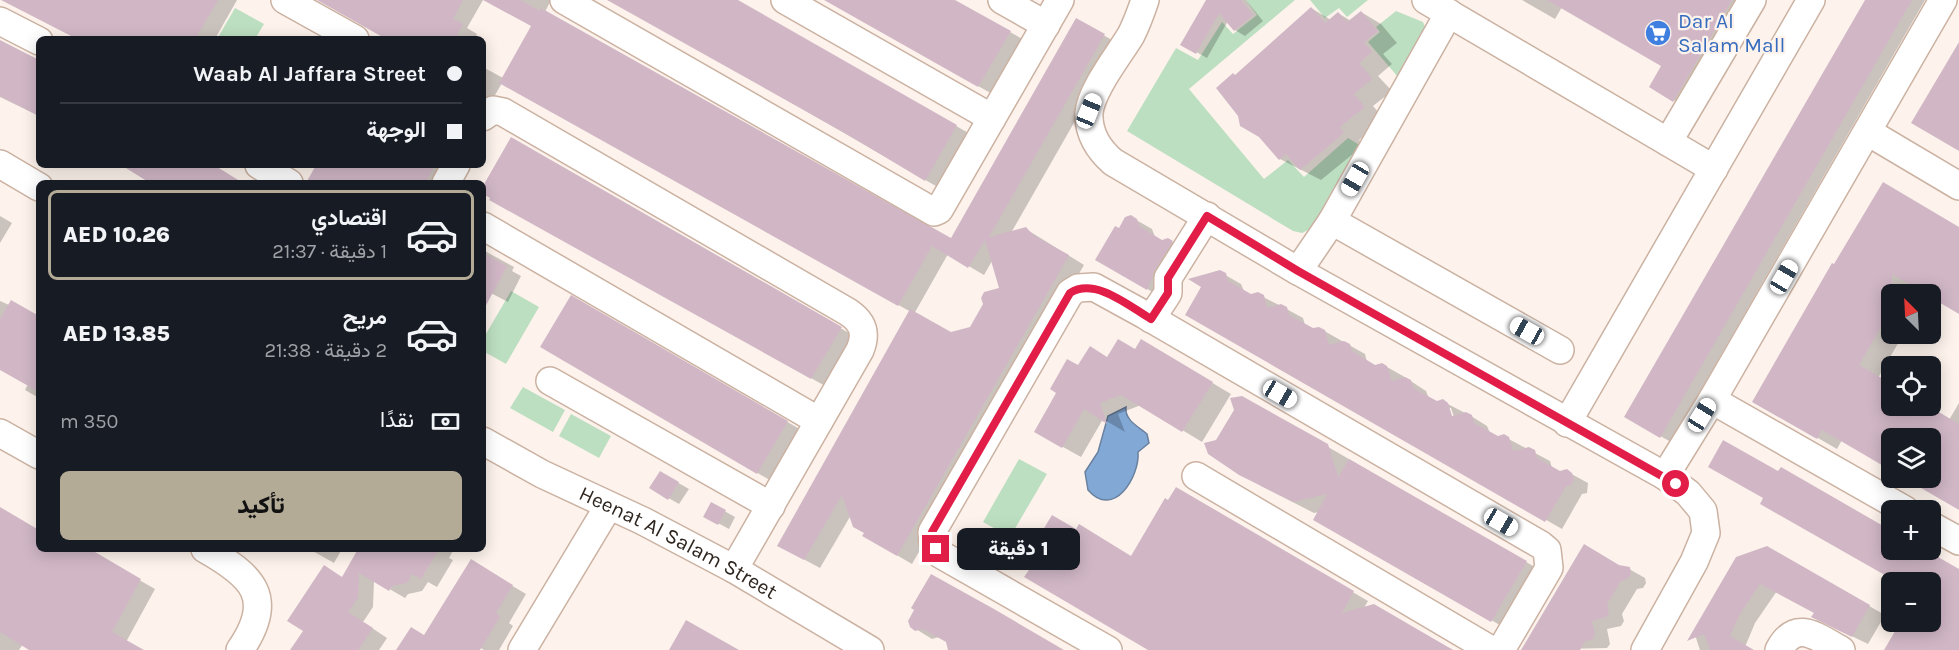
<!DOCTYPE html>
<html lang="ar">
<head>
<meta charset="utf-8">
<style>
  body { margin:0; font-family:Karla,Vazirmatn,sans-serif; background:#20242c; color:#f1f3f6; direction:rtl; height:100vh; display:flex; flex-direction:column; font-size:22px; white-space:nowrap }
  * { box-sizing:border-box; margin:0 }
  p { font-size:20px; color:#9ea1a6 }
  .icon { flex:none; width:33px; height:33px; fill:none; stroke:currentColor; stroke-width:2; stroke-linecap:round; stroke-linejoin:round }
  .map { position:relative; flex:1; overflow:hidden; direction:ltr }
  .sheet { position:absolute; left:36px; top:180px; width:450px; height:372px; display:flex; flex-direction:column; background:#171b24; border-radius:9px; box-shadow:0 3px 15px #0003; direction:rtl }
  .sheet>* { flex:none }
  .banner { position:absolute; left:36px; top:36px; width:450px; height:132px; border-radius:9px; box-shadow:0 3px 15px #0003; direction:rtl; display:grid; align-content:center; height:132px; padding:0 24px; background:#171b24 }
  .needle { width:39px; rotate:336deg }
  .fabs { position:absolute; left:1881px; top:284px; display:grid; gap:12px }
  .fabs a { display:grid; place-items:center; width:60px; height:60px; border-radius:9px; background:#171b24; box-shadow:0 3px 15px #0003; font-size:30px }
  .end { position:absolute; width:27px; height:27px; margin:-14px; border:8px solid #e11d48; background:#fff; box-shadow:0 0 0 3px #fff }
  .from { border-radius:50% }
  .bubble { position:absolute; height:42px; border-radius:9px; background:#171b24; box-shadow:0 3px 15px #0003; font-size:20px; font-weight:800; line-height:42px; text-align:center; direction:rtl }
  .car { position:absolute; width:18px; height:36px; margin:-18px -9px; border-radius:8px; box-shadow:0 0 4px 2px #0007; background:linear-gradient(#fff 24%,#345 0 40%,#fff 0 76%,#345 0 86%,#fff 0) }
  .banner b { display:flex; align-items:center; gap:21px; height:57px; font-size:22px }
  .banner b+b { border-top:2px solid #363941 }
  .banner i { width:15px; height:15px; background:#f1f3f6 }
  ul { padding:10px 0 0; list-style:none }
  li { display:flex; align-items:center; gap:18px; height:90px; margin:0 12px 9px; padding:0 12px; border:3px solid transparent; border-radius:9px }
  li div { flex:1 }
  li b { display:block; font-size:22px }
  li em { font-style:normal; font-weight:800 }
  li.on { border-color:#b4ab97 }
  li>.icon { width:54px; height:54px; stroke-width:1.5 }
  .pay { display:flex; align-items:center; gap:15px; height:66px; padding:0 24px; font-size:22px }
  .pay p { margin-inline-start:auto }
  .button { display:flex; gap:12px; margin-top:auto; padding:12px 24px }
  .button a { flex:1; height:69px; border-radius:9px; background:#b4ab97; color:#111; font-size:24px; font-weight:800; line-height:69px; text-align:center }
  .map>svg:first-child { display:block }
  .green { fill:#bddfc1 }
  .water { fill:#82a9d6; stroke:#69819f; stroke-width:1.5 }
  .shadow { fill:#0003; fill-rule:evenodd }
  .building { fill:#d1b7c6 }
  .lines { fill:none; stroke-linecap:round; stroke-linejoin:round }
  .minor-casing { stroke:#cbb2a2; stroke-width:30 }
  .minor { stroke:#fff; stroke-width:27 }
  .route { stroke:#e11d48; stroke-width:8 }
  .labels { text-anchor:middle; dominant-baseline:central; stroke-width:4.5; stroke-linejoin:round; paint-order:stroke }
  .shop-label { font-size:21px; fill:#366cbe; stroke:#fdf3ec; text-anchor:start }
  .street-label { font-size:21px; fill:#2e251e; stroke:#fdf3ec }
</style>
</head>
<body>
<div class="map">
<svg width="1959" height="650" viewBox="0 0 1959 650">
  <rect width="100%" height="100%" fill="#fdf3ec"/>
  <path class="green" d="M1246,0H1295L1189,89L1264,179L1288,160L1304,177L1348,138L1361,146L1312,228L1302,233L1293,231L1127,131L1176,48L1198,60L1222,22L1233,34L1257,15Z
    M1310,0H1368L1347,17L1339,8L1325,18Z
    M235,8L264,24L255,39H217Z
    M1396,11L1423,22L1426,29L1398,77L1368,42L1380,32L1376,27Z
    M511,291L539,307L506,364L483,351V339Z
    M523,387L565,410L553,432L510,408Z
    M571,414L611,436L599,458L559,436Z
    M1019,459L1047,474L1010,537L983,522Z"/>
  <path class="water" d="M1126,407C1124,420 1139,427 1147,434L1149,443L1138,452C1140,476 1114,520 1088,490L1085,472L1098,452L1108,416Z"/>
  <path class="shadow" d="M2,0H237L215,39H78Z
    M322,0H483L467,28L477,34L475,39H389Z
    M505,0H551L545,12L951,240L1077,20L1119,44L1011,233L1026,229L1084,265L912,564L864,536L866,533L851,515L820,568L794,554L911,312L502,83L483,116V67L503,78L533,26ZM948,254L984,275L992,261L1001,289L971,329L951,334L914,314Z
    M613,0H734L972,135L941,189Z
    M826,0H953L1026,41L994,95Z
    M1207,0H1246L1263,21L1245,36L1235,30L1228,21L1207,58L1182,44Z
    M1522,0H1752L1689,109L1651,87L1663,65L1562,7L1555,19Z
    M1867,0H1925L1671,442L1626,417Z
    M1311,8L1331,20L1338,13L1351,21L1361,12L1381,24L1397,43L1383,54L1392,64L1378,76L1392,91L1373,106L1384,119L1359,140L1364,145L1321,180L1280,159L1236,77Z
    M0,42L39,61V116L0,97Z
    M512,140L856,337L827,387L506,208L483,192Z
    M318,165H455L445,183H308Z
    M0,216L12,223L0,243Z
    M1131,217L1152,229L1155,237L1162,241L1168,240L1188,251L1163,298L1097,260Z
    M1959,228V312L1930,294H1892V333H1904L1878,378L1892,405H1924L1949,420L1959,403V509L1905,477H1930V438L1842,440L1837,449L1754,401L1835,266Z
    M483,250L514,267L512,271L521,276L508,302L483,289Z
    M1220,272L1241,284L1244,291L1251,296L1257,294L1281,306L1303,318L1305,325L1313,330L1319,328L1365,354L1367,362L1375,366L1387,367L1403,376L1426,391L1429,399L1436,403L1442,401L1471,416L1487,426L1490,433L1497,438L1503,436L1550,461L1552,468L1560,473L1566,471L1588,483L1587,493L1582,494L1562,529L1187,314ZM1448,408H1451L1456,423H1453Z
    M572,297L803,431L773,482L542,347Z
    M0,301L39,318V398L25,390L28,384L0,368Z
    M1160,352L1231,394L1202,442L1141,405L1118,414L1125,432L1103,419L1081,457L1036,432L1079,367L1108,358Z
    M1242,397L1547,574L1512,632L1315,519L1319,512L1314,513L1261,486L1217,441Z
    M661,473L689,489L679,504L651,488Z
    M1176,489L1368,601L1364,608L1374,606L1453,650H1151L1076,531L1132,558Z
    M712,504L735,517L729,529L705,516Z
    M0,509L39,532V549H85L155,589L126,642L141,650H32L23,644L19,650H0Z
    M1767,548L1885,615L1868,644L1829,625L1816,613L1777,591L1755,623L1745,647L1750,650H1700L1694,632Z
    M309,549H342L334,563Z
    M360,549H454L449,558L453,560L437,587L428,582L422,591L408,594L405,598L374,580L373,607L363,622L387,638L379,650H292L343,578Z
    M471,561L526,594L509,623L513,626L499,650H484L472,643L468,650H398L424,637Z
    M1619,567L1629,569L1645,578L1646,583L1643,588L1637,589L1622,614L1624,621L1621,626L1607,629L1610,644L1607,648L1523,650Z
    M911,626L1062,650H953L947,641L939,637L932,639Z"/>
  <path class="building" d="M1,0H218L195,39H77Z
    M317,0H463L453,19L463,24L455,39H386Z
    M483,0H520L540,11L541,8L951,238L1076,18L1105,34L989,237L1026,227L1033,235L1069,255L897,556L862,536L864,533L853,527L842,495L804,560L777,546L910,309L951,332L970,327L983,304L981,298L984,292L999,288L985,240L968,268L932,246L898,306L499,83L531,26Z
    M607,0H738L957,125L925,181L850,136Z
    M824,0H955L1011,31L978,87Z
    M1206,0H1241L1253,15L1234,31L1219,13L1196,54L1180,45Z
    M1547,0H1732L1673,102L1649,87L1661,66Z
    M1865,0H1912L1660,438L1624,417Z
    M1311,7L1325,23L1338,12L1347,22L1361,11L1378,31L1364,42L1372,52L1359,63L1372,79L1354,94L1365,107L1340,127L1344,133L1300,170L1286,154L1279,160L1259,137L1240,126L1238,116L1216,88L1233,73L1235,75Z
    M0,40L39,60V116L0,96Z
    M1959,42V151L1911,123Z
    M511,137L842,327L811,379L489,200L490,198L483,194V186Z
    M121,165H214L243,183H150Z
    M316,165H435L425,183H306Z
    M1883,182L1959,227V314L1930,297V294H1925L1892,274V308L1859,365L1892,384V405H1927L1959,424V510L1902,477H1930V438H1892V471L1822,430L1817,439L1752,402L1832,263L1834,264Z
    M1131,215L1137,219L1139,226L1162,240L1168,238L1173,241L1155,270L1147,290L1095,260L1115,226L1119,228L1125,217Z
    M483,253L507,266L483,311Z
    M1220,270L1226,273L1228,281L1251,294L1258,292L1264,295L1267,308L1281,304L1287,307L1289,315L1313,328L1319,327L1325,330L1329,345L1344,341L1350,344L1352,351L1375,365L1382,363L1387,366L1392,381L1405,377L1411,380L1413,388L1437,401L1443,399L1448,403L1452,416L1466,412L1472,415L1474,423L1498,436L1504,434L1509,437L1513,451L1529,447L1535,450L1537,458L1560,471L1567,469L1572,473L1574,479L1571,485L1566,486L1545,522L1185,315L1201,287L1188,279Z
    M571,295L788,421L757,474L540,347Z
    M11,300L39,316V392L0,370V319Z
    M1118,339L1135,349L1141,339L1213,382L1182,432L1121,395L1100,403L1107,424L1084,409L1062,448L1034,432L1056,393L1050,389L1067,359L1078,365L1090,346L1107,357Z
    M1242,396L1328,444L1338,477L1349,459L1527,561L1491,622L1313,520L1327,494L1293,502L1239,475L1208,454L1204,443L1216,440L1234,410L1230,398Z
    M1723,440L1778,471L1781,467L1892,531V549H1924L1959,569V650H1884L1901,621H1930V582H1897L1760,504L1763,498L1708,467Z
    M660,471L679,482L668,500L649,488Z
    M1176,487L1354,591L1342,613L1374,604L1453,650H1148L1024,577L1031,567L1023,563L1052,515L1076,529L1079,524L1131,556L1165,498L1168,500Z
    M711,502L726,510L718,525L703,517Z
    M0,507L39,530V549H90L141,579L112,632L144,650H29L0,632Z
    M1584,544L1619,565L1630,567L1631,574L1627,579L1621,581L1607,604L1609,612L1606,617L1592,621L1595,634L1592,640L1585,641L1580,650H1521Z
    M1767,546L1870,605L1852,637L1811,617L1814,613L1760,584L1740,614L1730,636L1754,650H1710L1704,634L1687,641L1736,557Z
    M358,549H439L421,579L412,574L407,583L392,586L389,591L359,573L358,598L348,612L373,628L358,650H290L303,631L287,621L324,565L342,577Z
    M471,559L513,585L496,613L500,617L480,650H396L411,627L424,635Z
    M931,574L994,609L1064,650H948L946,642L923,629L915,631L910,627L908,621L914,610L911,608Z
    M686,620L739,650H669Z"/>
  <g class="lines">
    <g class="minor-casing">
      <g id="minor">
        <path d="M285,0L355,39"/>
        <path d="M564,0L934,212L939,210L1060,0"/>
        <path d="M785,0L992,118"/>
        <path d="M1002,0L1046,25"/>
        <path d="M1145,0C1141,12 1137,23 1131,35C1119,55 1091,90 1089,113C1088,133 1099,150 1113,162L1298,271L1665,476L1688,493L1703,511L1706,533L1694,562L1645,650"/>
        <path d="M1426,0L1714,169"/>
        <path d="M0,21L39,41"/>
        <path d="M483,117L493,110L503,112L848,312C863,322 867,333 860,350L734,569"/>
        <path d="M1868,132L1959,186"/>
        <path d="M1668,142L1752,0"/>
        <path d="M0,164L39,187"/>
        <path d="M259,165L289,183"/>
        <path d="M446,183L456,165"/>
        <path d="M1332,221L1560,350"/>
        <path d="M483,226L819,421"/>
        <path d="M1298,271L1332,221L1449,13"/>
        <path d="M1151,319L1168,293V278L1207,216"/>
        <path d="M550,381L771,506"/>
        <path d="M1712,400L1905,510"/>
        <path d="M1567,423L1811,0"/>
        <path d="M0,433L39,455"/>
        <path id="s1" d="M483,441L542,474L643,521L734,569L870,650"/>
        <path d="M1196,476L1491,650"/>
        <path d="M1665,476L1712,400L1943,0"/>
        <path d="M1930,525L1959,541"/>
        <path d="M205,549C253,576 276,598 240,650"/>
        <path d="M522,650L608,507"/>
        <path d="M1108,650L940,554L933,544L932,532L1070,293L1078,288L1094,287L1145,315L1541,545L1547,550L1549,568L1501,650"/>
        <path d="M1779,650C1796,618 1817,637 1841,650"/>
      </g>
    </g>
    <use href="#minor" class="minor"/>
  </g>
  <g class="lines">
    <path class="route" d="M936,549L932,532L1070,293C1095,277 1129,306 1151,319L1168,293V278L1207,216L1298,271L1676,484"/>
  </g>
  <defs>
    <g id="supermarket-disc" transform="scale(1.35)"><circle r="9.5" fill="#3f7fe0" stroke="#fdf3ec"/><path d="M-6-5.5h2.5l.6 2H6L4.5 2H-2.5L-4.4-4H-6ZM-1.5 3.2a1.3 1.3 0 1 0 .1 0ZM3 3.2a1.3 1.3 0 1 0 .1 0Z" fill="#fff"/></g>
  </defs>
  <g fill-rule="evenodd">
    <use href="#supermarket-disc" x="1658" y="33"/>
  </g>
  <g class="labels">
    <g class="shop-label">
      <text x="1678" y="21">Dar Al<tspan x="1678" dy="24">Salam Mall</tspan></text>
    </g>
    <g class="street-label">
      <text stroke="none"><textPath href="#s1" startOffset="220">Heenat Al Salam Street</textPath></text>
    </g>
  </g>
</svg>
<div class="fabs">
<a><svg class="needle" viewBox="-14 -14 28 28"><path d="M0-13l5 13h-10z" fill="#e53935"/><path d="M0 13l5-13h-10z" fill="#9ea1a6"/></svg></a>
<a><svg class="icon" aria-label="locate" viewBox="0 0 24 24"><circle cx="12" cy="12" r="6"/><path d="M12 2v4M12 18v4M2 12h4M18 12h4"/></svg></a>
<a><svg class="icon" aria-label="layers" viewBox="0 0 24 24"><path d="M12 4l9 5-9 5-9-5zM3 14l9 5 9-5"/></svg></a>
<a>+</a>
<a>−</a>
</div>
<i class="end from" style="left:1676px;top:484px"></i>
<i class="end" style="left:936px;top:549px"></i>
<div class="bubble" style="left:957px;top:528px;width:123px">1 دقيقة</div>
<i class="car" style="left:1089px;top:111px;rotate:22deg"></i>
<i class="car" style="left:1355px;top:179px;rotate:210deg"></i>
<i class="car" style="left:1784px;top:277px;rotate:30deg"></i>
<i class="car" style="left:1527px;top:331px;rotate:299deg"></i>
<i class="car" style="left:1280px;top:394px;rotate:120deg"></i>
<i class="car" style="left:1702px;top:415px;rotate:32deg"></i>
<i class="car" style="left:1501px;top:522px;rotate:120deg"></i>
<div class="banner">
<b><i class="from"></i>Waab Al Jaffara Street</b>
<b><i></i>الوجهة</b>
</div>
<section class="sheet">
<ul>
<li class="on"><svg class="icon" aria-label="car" viewBox="0 0 24 24"><path d="M5 17H2v-5l4-1 3-4h7l3 4 3 1v5h-3M9 17h6M6 11h13"/><circle cx="7" cy="17" r="2"/><circle cx="17" cy="17" r="2"/></svg><div><b>اقتصادي</b><p>1 دقيقة · 21:37</p></div><em>AED 10.26</em></li>
<li><svg class="icon" aria-label="car" viewBox="0 0 24 24"><path d="M5 17H2v-5l4-1 3-4h7l3 4 3 1v5h-3M9 17h6M6 11h13"/><circle cx="7" cy="17" r="2"/><circle cx="17" cy="17" r="2"/></svg><div><b>مريح</b><p>2 دقيقة · 21:38</p></div><em>AED 13.85</em></li>
</ul>
<div class="pay"><svg class="icon" aria-label="cash" viewBox="0 0 24 24"><path d="M3 7h18v10H3z"/><circle cx="12" cy="12" r="2"/></svg>نقدًا<p>350 m</p></div>
<div class="button"><a>تأكيد</a></div>
</section>
</div>
</body>
</html>
